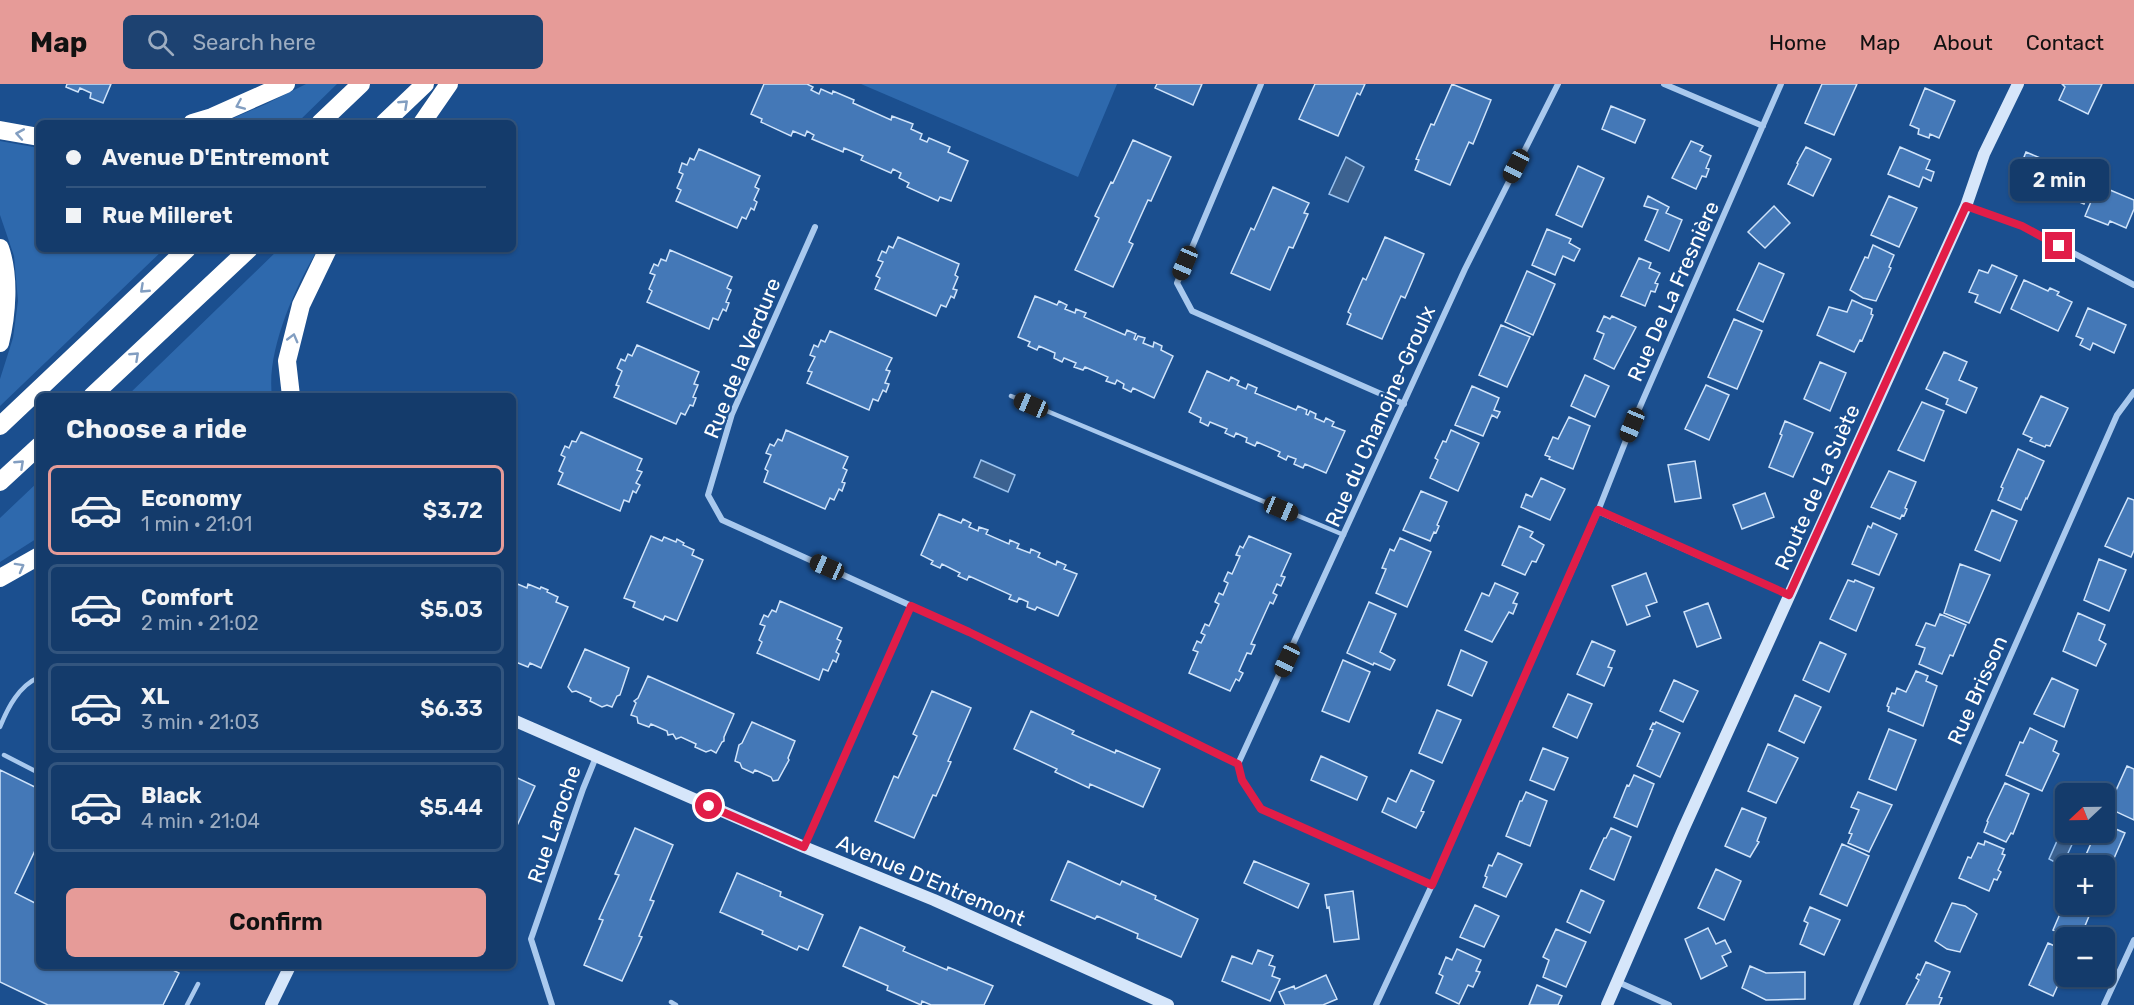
<!DOCTYPE html>
<html lang="en">
<head>
<meta charset="utf-8">
<style>
  body { margin:0; font-family:Rubik,sans-serif; background:#1d4271; color:#f1f3f6; height:100vh; display:flex; flex-direction:column; font-size:22px; white-space:nowrap }
  * { box-sizing:border-box; margin:0 }
  p { font-size:20px; color:#9dadc1 }
  .icon { flex:none; width:33px; height:33px; fill:none; stroke:currentColor; stroke-width:2; stroke-linecap:round; stroke-linejoin:round }
  .map { position:relative; flex:1; overflow:hidden }
  .drawer { position:absolute; left:36px; top:309px; width:480px; height:576px; display:flex; flex-direction:column; background:#143b6b; border-radius:9px; box-shadow:0 2px 4px #0004,0 0 0 2px #33557e }
  .drawer>* { flex:none }
  .banner { position:absolute; left:36px; top:36px; width:480px; height:132px; border-radius:9px; box-shadow:0 2px 4px #0004,0 0 0 2px #33557e; display:grid; align-content:center; height:132px; padding:0 30px; background:#143b6b }
  .needle { width:39px; rotate:248deg }
  .buttons { position:absolute; left:2055px; top:699px; display:grid; gap:12px }
  .buttons a { display:grid; place-items:center; width:60px; height:60px; border-radius:9px; background:#143b6b; box-shadow:0 2px 4px #0004,0 0 0 2px #33557e; font-size:30px }
  .end { position:absolute; width:27px; height:27px; margin:-14px; border:8px solid #e11d48; background:#fff; box-shadow:0 0 0 3px #fff }
  .from { border-radius:50% }
  .bubble { position:absolute; height:42px; border-radius:9px; background:#143b6b; box-shadow:0 2px 4px #0004,0 0 0 2px #33557e; font-size:20px; font-weight:600; line-height:42px; text-align:center }
  .car { position:absolute; width:18px; height:36px; margin:-18px -9px; border-radius:8px; box-shadow:0 0 4px 2px #0007; background:linear-gradient(#222 24%,#8ab4d8 0 40%,#222 0 76%,#8ab4d8 0 86%,#222 0) }
  .banner b { display:flex; align-items:center; gap:21px; height:57px; font-size:22px }
  .banner b+b { border-top:2px solid #33557e }
  .banner i { width:15px; height:15px; background:#f1f3f6 }
  ul { padding:0; list-style:none }
  li { display:flex; align-items:center; gap:18px; height:90px; margin:0 12px 9px; padding:0 18px; border:3px solid #33557e; border-radius:9px }
  li div { flex:1 }
  li b { display:block; font-size:22px }
  li em { font-style:normal; font-weight:600 }
  li.current { border-color:#e69b98 }
  li>.icon { width:54px; height:54px; stroke-width:1.5 }
  h2 { padding:0 30px; font-size:27px; line-height:72px }
  .action { display:flex; gap:12px; margin-top:auto; padding:12px 30px }
  .action a { flex:1; height:69px; border-radius:9px; background:#e69b98; color:#111; font-size:24px; font-weight:600; line-height:69px; text-align:center }
  header { display:flex; align-items:center; gap:36px; box-sizing:border-box; height:84px; padding:0 30px; background:#e69b98; color:#111 }
  header strong { font-size:28px }
  nav { display:flex; gap:33px; margin-inline-start:auto; font-size:21px }
  .search { width:420px; height:54px; background:#1d4271; display:flex; align-items:center; gap:15px; box-sizing:border-box; padding:0 21px; border-radius:9px; color:#9dadc1; font-size:22px }
  .map>svg:first-child { display:block }
  .green { fill:#2e69ad }
  .water { fill:#3c6290; stroke:#9cc4f0; stroke-width:1.5 }
  .building { fill:#4478b7; stroke:#cfe3fa; stroke-width:1.5 }
  .lines { fill:none; stroke-linecap:round; stroke-linejoin:round }
  .lane { stroke:#a9c9ee; stroke-width:4.5 }
  .street { stroke:#a9c9ee; stroke-width:6 }
  .secondary { stroke:#d6e6fa; stroke-width:12 }
  .highway { stroke:#fff; stroke-width:18 }
  .oneway { stroke:#829ec1 }
  .route { stroke:#e11d48; stroke-width:8 }
  .labels { text-anchor:middle; dominant-baseline:central; stroke-width:4.5; stroke-linejoin:round; paint-order:stroke }
  .street-label { font-size:21px; fill:#fff; stroke:#1b4f8f }
</style>
</head>
<body>
<header>
<strong>Map</strong>
<div class="search"><svg class="icon" aria-label="search" viewBox="0 0 24 24"><circle cx="10" cy="10" r="6"/><path d="M15 15l6 6"/></svg>Search here</div>
<nav><a>Home</a><a>Map</a><a>About</a><a>Contact</a></nav>
</header>
<div class="map">
<svg width="2134" height="921" viewBox="0 0 2134 921">
  <rect width="100%" height="100%" fill="#1b4f8f"/>
  <path class="green" d="M306,0H337L297,39H222L266,20Z
    M861,0H1117L1078,93Z
    M0,57L39,64V165H164L0,322V295L13,254L18,217L14,172L0,131Z
    M279,165H318C295,203 266,267 272,312H127Z
    M39,397V453L0,478V434Z"/>
  <path class="water" d="M1346,73L1364,83L1348,118L1329,110Z
    M981,376L1015,391L1008,408L974,393Z
    M2061,748L2075,754L2062,782L2049,775Z"/>
  <path class="building" d="M67,0H111L103,19L90,14L91,9L80,4L78,8L66,3Z
    M764,0H807L813,3L811,6L819,10L821,5L832,10L833,7L854,16L853,19L891,36L892,32L913,40L911,45L922,50L920,55L927,58L929,54L950,63L948,68L968,77L951,117L940,113L938,117L907,103L909,99L899,94L901,89L893,85L891,89L861,76L863,72L844,64L843,68L812,55L814,51L807,47L805,52L793,47L791,52L761,38L762,35L751,30Z
    M1157,0H1202L1193,21L1155,4Z
    M1315,0H1365L1360,11L1357,9L1338,52L1299,35Z
    M1452,0L1491,16L1473,60L1469,58L1450,101L1415,86L1419,76L1416,75L1431,40L1434,41Z
    M1822,0H1857L1834,51L1805,39Z
    M2062,0H2102L2088,30L2059,16L2065,3Z
    M1925,4L1955,17L1939,54L1930,50L1929,54L1918,50L1919,45L1910,41Z
    M1611,22L1645,36L1635,59L1602,45Z
    M1133,56L1171,73L1151,117L1148,116L1129,158L1133,160L1113,203L1075,186L1099,134L1095,132L1111,98L1113,99Z
    M1691,57L1703,62L1700,67L1711,72L1706,84L1709,85L1706,93L1702,92L1696,105L1672,94Z
    M1806,63L1831,75L1813,112L1788,100L1798,80L1797,79Z
    M1900,63L1930,76L1926,85L1934,88L1931,97L1923,93L1919,103L1888,90Z
    M699,65L760,92L755,103L759,105L754,116L757,118L754,126L751,124L746,135L742,133L737,144L676,117L681,106L677,104L683,90L679,88L682,79L687,81L690,74L694,76Z
    M2026,68L2052,79L2041,106L2027,100L2026,103L2018,99L2019,96L2015,94L2019,84L2016,82L2018,77L2022,78Z
    M2077,79L2085,82L2087,87L2086,90L2095,94L2084,120L2068,113L2066,117L2043,107L2053,84L2064,89L2067,82L2072,84Z
    M1578,82L1604,94L1582,143L1556,131Z
    M2098,101L2134,116V125L2126,144L2110,137L2108,141L2085,132Z
    M1273,103L1309,119L1304,129L1308,130L1293,164L1289,163L1270,206L1231,189L1251,144L1254,146Z
    M1648,112L1669,123L1666,129L1682,136L1669,167L1645,156L1658,126L1644,122Z
    M1889,112L1917,124L1899,163L1871,151Z
    M1774,122L1790,139L1765,164L1748,148Z
    M1547,145L1571,155L1569,159L1580,165L1574,177L1563,172L1555,191L1532,181Z
    M898,153L959,180L955,191L958,193L953,205L957,206L954,214L951,212L946,223L941,221L936,232L875,205L880,194L876,192L883,178L878,176L882,167L886,169L889,162L893,164Z
    M1385,153L1424,170L1405,214L1401,212L1382,255L1347,240L1351,230L1348,228L1363,194L1366,196Z
    M1873,161L1894,171L1889,183L1891,184L1876,217L1863,214L1850,206L1865,173L1868,174Z
    M670,166L732,193L727,204L731,206L726,218L729,219L726,227L723,225L718,236L713,234L709,245L647,218L652,207L649,205L655,191L650,189L654,180L658,182L661,175L666,177Z
    M1639,174L1651,179L1649,184L1660,189L1655,199L1658,200L1655,208L1651,207L1645,222L1621,212Z
    M1759,179L1784,190L1763,238L1737,226Z
    M1992,181L2017,192L2000,229L1975,218L1978,211L1969,208L1979,186L1988,189Z
    M1527,187L1555,200L1533,251L1505,238Z
    M2024,196L2048,207L2050,204L2059,208L2057,211L2072,218L2058,247L2011,225Z
    M1035,212L1057,221L1059,217L1067,221L1065,225L1075,229L1076,225L1086,229L1084,233L1125,251L1127,246L1136,250L1134,255L1136,256L1138,252L1145,254L1143,259L1153,263L1154,258L1162,262L1161,266L1173,272L1154,314L1133,304L1131,308L1123,304L1124,300L1117,296L1115,300L1106,297L1108,293L1085,283L1083,286L1074,283L1076,279L1064,274L1062,278L1054,274L1055,269L1039,262L1037,266L1028,262L1030,258L1018,253Z
    M1852,216L1872,225L1871,230L1873,231L1862,257L1860,256L1854,268L1817,251L1829,223L1847,228Z
    M2088,224L2126,241L2114,269L2093,259L2090,266L2080,261L2083,255L2076,252Z
    M1604,232L1610,235L1612,232L1636,243L1614,285L1594,275L1604,250L1597,247Z
    M1734,235L1762,247L1737,305L1708,293Z
    M1501,241L1530,253L1507,303L1479,291Z
    M830,247L892,274L886,286L890,287L885,299L889,300L886,308L883,306L878,317L873,315L869,326L807,299L812,288L808,287L815,273L810,271L814,261L818,263L821,256L825,258Z
    M637,261L699,288L694,300L698,301L693,313L696,314L693,322L690,321L685,331L681,329L676,340L614,313L619,302L616,301L622,287L617,284L621,275L625,277L628,270L632,272Z
    M1944,268L1967,278L1959,296L1977,304L1966,329L1946,320L1948,315L1926,305Z
    M1820,278L1846,289L1830,327L1804,315Z
    M1207,287L1229,297L1231,293L1239,297L1237,301L1246,305L1248,300L1257,304L1255,309L1296,326L1298,322L1307,326L1306,330L1308,331L1310,327L1316,330L1315,334L1324,338L1326,334L1334,338L1332,342L1345,347L1326,389L1305,380L1303,384L1294,380L1296,375L1288,372L1286,376L1278,372L1280,368L1257,358L1255,362L1246,358L1247,354L1236,349L1234,353L1225,349L1227,345L1210,338L1208,342L1200,338L1201,334L1189,328Z
    M1585,291L1609,302L1595,333L1571,322Z
    M1706,301L1729,311L1709,356L1685,345Z
    M1472,302L1499,314L1494,326L1500,328L1497,334L1492,331L1483,352L1455,341Z
    M2041,312L2068,324L2050,362L2046,361L2045,363L2030,357L2032,354L2023,350Z
    M1922,318L1944,327L1924,377L1898,366Z
    M1569,333L1590,342L1573,385L1549,375L1550,373L1545,371L1553,353L1558,355Z
    M1785,337L1813,349L1793,393L1769,383L1782,351L1780,350Z
    M786,346L848,373L843,384L847,386L842,398L845,399L842,407L839,405L834,416L830,414L825,425L764,398L768,387L765,385L771,371L766,369L770,360L774,362L778,355L782,357Z
    M1451,346L1479,359L1458,407L1430,394L1438,376L1435,374L1443,357L1446,358Z
    M581,348L642,375L637,386L642,388L636,399L640,401L636,409L633,407L629,418L624,416L620,427L558,400L563,389L559,387L565,373L561,371L565,362L569,364L572,357L576,358Z
    M2018,365L2044,377L2027,415L2026,414L2021,426L1998,416L2003,404L2001,403Z
    M1695,377L1701,414L1675,418L1668,381Z
    M1889,387L1916,398L1905,424L1907,425L1904,432L1902,431L1900,435L1871,423Z
    M1541,394L1565,405L1550,436L1521,423L1526,410L1532,413Z
    M1421,407L1447,418L1437,441L1439,442L1436,449L1434,448L1430,457L1403,446Z
    M1765,409L1774,433L1742,445L1733,421Z
    M2128,414L2134,416V466L2131,473L2105,462Z
    M1992,426L2017,437L2000,477L1975,466Z
    M939,430L961,439L963,435L971,439L969,443L978,447L979,443L988,446L986,450L1009,460L1010,456L1019,460L1017,464L1030,469L1031,465L1040,469L1038,473L1056,481L1057,477L1066,481L1064,485L1077,490L1058,532L1037,523L1035,526L1027,523L1028,518L1019,514L1017,518L1009,515L1011,511L969,492L967,496L958,492L960,489L942,480L940,484L931,480L933,477L921,471Z
    M1873,439L1897,450L1879,491L1852,480L1868,442L1871,444Z
    M1519,442L1533,448L1530,453L1544,461L1536,478L1532,477L1525,491L1502,481Z
    M651,452L662,457L664,453L676,458L677,455L684,459L683,461L694,466L692,471L703,476L677,537L665,532L663,536L633,523L635,518L624,514Z
    M1249,452L1291,470L1281,492L1285,493L1281,502L1277,500L1273,509L1277,511L1273,520L1270,518L1251,560L1255,561L1251,570L1247,569L1239,587L1243,589L1239,597L1236,595L1230,607L1189,589L1198,568L1193,566L1197,557L1201,559L1205,551L1201,549L1205,540L1209,542L1219,520L1215,518L1219,509L1223,511L1228,499L1224,497L1228,488L1232,490L1240,472L1236,471L1240,462L1243,464Z
    M1400,454L1431,468L1407,523L1376,509L1386,485L1382,484L1390,465L1394,467Z
    M2099,475L2126,486L2109,527L2084,516Z
    M1960,480L1990,491L1969,539L1944,529Z
    M1646,489L1657,518L1646,522L1650,532L1627,541L1612,502Z
    M1848,496L1854,498L1855,496L1874,504L1856,547L1830,535Z
    M515,499L527,504L528,500L540,505L541,503L548,506L547,508L558,513L556,518L568,523L541,584L530,579L528,583L513,577V505Z
    M1495,499L1518,509L1513,519L1517,520L1513,530L1509,528L1492,558L1465,546L1482,509L1489,512Z
    M780,517L842,544L837,555L841,557L836,568L839,570L836,578L833,576L828,587L823,585L819,596L757,569L762,558L759,556L765,542L760,540L764,531L768,533L772,526L776,528Z
    M1369,518L1396,530L1380,568L1395,576L1390,586L1374,579L1373,581L1347,569Z
    M1708,519L1721,554L1697,563L1684,528Z
    M2078,529L2105,541L2099,556L2106,560L2096,582L2063,567Z
    M1940,530L1966,541L1953,572L1950,571L1942,590L1919,580L1925,564L1916,561L1926,539L1935,542Z
    M1592,557L1615,567L1608,583L1612,584L1604,602L1577,590Z
    M1820,558L1846,570L1829,608L1803,596Z
    M585,565L629,584L620,611L617,612L612,623L607,621L602,623L590,617L591,614L576,607L572,608L568,603Z
    M1461,566L1487,578L1472,612L1448,601Z
    M1343,576L1370,588L1349,638L1322,627Z
    M1916,587L1928,592L1926,597L1937,602L1923,642L1888,627L1889,623L1887,622L1892,609L1895,610L1897,604L1906,608Z
    M648,592L734,630L724,653V657L722,658L716,669L711,666L706,668L695,663L696,660L681,653L676,655L673,650L668,651L667,647L651,640L649,643L638,639L637,633L631,631L636,619L634,617L638,614Z
    M2052,594L2078,606L2064,643L2034,630Z
    M1674,596L1698,607L1683,638L1660,627Z
    M932,607L971,624L948,677L951,678L936,712L933,711L914,754L875,737L894,692L898,694L917,652L913,650Z
    M1568,610L1592,620L1577,654L1553,643Z
    M1795,611L1821,623L1804,659L1779,647Z
    M1437,626L1461,636L1442,679L1419,669Z
    M1031,627L1074,647L1072,650L1115,669L1116,666L1160,685L1143,723L1090,700L1089,704L1055,688L1057,685L1014,665Z
    M752,638L795,657L788,674L789,676L778,696L773,697L771,693L755,686L753,689L742,684L740,679L735,677L739,661L742,659Z
    M1656,638L1680,649L1660,693L1637,682L1653,646L1650,645L1653,639L1655,640Z
    M2030,644L2057,657L2053,667L2059,670L2042,707L2006,691L2020,658L2023,659Z
    M1889,645L1916,656L1896,706L1869,695Z
    M1768,660L1798,674L1776,719L1748,707Z
    M1543,664L1568,674L1554,706L1530,696Z
    M1321,672L1367,693L1357,716L1311,696Z
    M2127,682L2134,685V736L2108,724Z
    M0,686L39,705V758L15,809L39,821V882H165L179,889L163,921H48L0,898Z
    M1411,686L1434,697L1421,727L1424,728L1416,744L1382,728L1388,714L1396,718Z
    M1634,691L1654,700L1637,743L1614,733L1627,701L1629,702Z
    M513,692L535,702L515,746H513Z
    M2005,699L2029,710L2013,750L2011,749L2006,758L1984,748L1988,738L1987,737Z
    M1526,708L1547,717L1530,762L1506,752L1520,717H1522Z
    M1858,708L1892,721L1869,768L1848,759L1852,750L1849,749L1859,726L1851,723Z
    M1742,724L1766,734L1757,757L1759,758L1750,773L1725,762Z
    M2104,740L2125,749L2105,795L2104,782H2081L2096,748H2104Z
    M635,744L673,761L650,816L654,817L639,852L642,853L622,897L584,881L603,836L599,835L619,791L615,790Z
    M1611,744L1631,753L1614,796L1590,785L1604,754H1606Z
    M1985,757L2004,765L2002,770L2005,771L1998,786L2001,788L1997,796L1994,795L1989,807L1959,794L1968,773L1971,774L1978,759L1984,761Z
    M1842,760L1869,772L1847,822L1820,810Z
    M1498,769L1522,780L1506,813L1483,803L1487,793L1485,792L1489,781L1492,782Z
    M1068,777L1120,801L1122,797L1156,812L1155,815L1198,835L1181,873L1137,854L1138,850L1097,832L1095,835L1051,816Z
    M1254,777L1309,800L1298,824L1244,799Z
    M1716,785L1741,797L1724,836L1698,824Z
    M737,789L781,808L780,812L823,831L808,866L799,862L797,866L762,850L763,847L720,828Z
    M1581,806L1604,817L1590,849L1567,838Z
    M1353,807L1359,855L1334,858L1329,823L1327,824L1325,811Z
    M2066,816V820H2094L2080,854H2072L2053,846Z
    M1952,819L1965,822L1977,830L1960,868L1947,865L1935,857Z
    M1475,821L1499,832L1484,863L1460,853Z
    M1810,823L1840,836L1824,871L1800,860L1808,839L1804,837Z
    M860,843L905,863L903,867L947,886L948,883L993,902L984,921H931L922,917L921,921L887,906L888,902L843,882Z
    M1708,844L1716,860L1725,856L1731,868L1722,872L1727,882L1701,895L1685,855Z
    M1556,845L1586,858L1566,903L1543,893L1549,876L1543,873Z
    M2048,859L2066,867V883L2053,912L2029,901Z
    M1457,865L1481,876L1476,887L1480,888L1473,903L1468,901L1459,920L1436,909L1443,892L1439,890L1446,873L1452,876Z
    M1258,866L1273,872L1269,881L1275,883L1272,892L1280,895L1270,917L1222,897L1232,872L1252,880Z
    M1926,878L1950,888L1939,913L1942,914L1939,921H1906L1919,896L1916,894L1918,890L1920,891Z
    M1750,882L1766,889L1805,888V915L1766,916L1742,904Z
    M1326,891L1337,915L1323,921H1285L1279,908L1294,902L1295,905Z
    M1537,901L1562,912L1558,921H1529Z"/>
  <g class="lines">
    <path class="lane" d="M1011,312L1344,451
      M0,643C8,623 19,602 39,593
      M4,671L39,689
      M671,918L676,921
      M187,921L198,900"/>
    <path class="street" d="M1261,0L1177,199L1192,227L1404,320
      M1664,0L1763,42
      M1966,122L2022,142L2134,201
      M815,143L732,330L708,411L722,436L969,548L1238,680L1242,696L1261,725L1432,801
      M1598,427L1789,511
      M1238,680L1465,185L1558,0
      M804,763L911,522
      M1618,898L1669,921
      M552,921L531,855L583,705L596,673
      M1376,921L1432,801L1598,427L1632,341L1781,0
      M1856,921L2117,331L2134,308
      M2104,921L2134,856"/>
    <path class="secondary" d="M513,636L804,763L934,816L1168,921
      M271,921L290,882
      M1607,921L1683,746L1966,122L1984,70L2018,0"/>
    <path class="highway" d="M192,39L212,33L286,0
      M320,39L361,0
      M384,39L425,0
      M422,39L449,0
      M0,46L39,53
      M0,164C10,192 7,231 0,259
      M92,312L249,165
      M291,312L287,277L301,221L328,165
      M0,342L187,165
      M0,398L39,362
      M0,494L39,472"/>
  </g>
  <defs><path id="oneway-chevron" d="M-2-3.5L2.5 0L-2 3.5" fill="none" stroke-width="1.6" stroke-linecap="round" stroke-linejoin="round" transform="scale(1.5)"/></defs>
  <g class="oneway">
    <use href="#oneway-chevron" transform="translate(404 20) rotate(-43)"/>
    <use href="#oneway-chevron" transform="translate(240 21) rotate(157)"/>
    <use href="#oneway-chevron" transform="translate(20 50) rotate(-170)"/>
    <use href="#oneway-chevron" transform="translate(144 205) rotate(137)"/>
    <use href="#oneway-chevron" transform="translate(293 254) rotate(-75)"/>
    <use href="#oneway-chevron" transform="translate(135 272) rotate(-43)"/>
    <use href="#oneway-chevron" transform="translate(20 380) rotate(-43)"/>
    <use href="#oneway-chevron" transform="translate(20 483) rotate(-29)"/>
  </g>
  <g class="lines">
    <path class="route" d="M709,722L804,763L911,522L969,548L1238,680L1242,696L1261,725L1432,801L1598,426L1789,511L1966,122L2022,142L2059,162"/>
  </g>
  <g class="labels">
    <g class="street-label">
      <text transform="translate(1673 207) rotate(-66)">Rue De La Fresnière</text>
      <text transform="translate(742 274) rotate(-68)">Rue de la Verdure</text>
      <text transform="translate(1380 332) rotate(-66)">Rue du Chanoine-Groulx</text>
      <text transform="translate(1817 403) rotate(-66)">Route de La Suète</text>
      <text transform="translate(1977 606) rotate(-66)">Rue Brisson</text>
      <text transform="translate(554 740) rotate(-71)">Rue Laroche</text>
      <text transform="translate(931 796) rotate(23)">Avenue D'Entremont</text>
    </g>
  </g>
</svg>
<div class="buttons">
<a><svg class="needle" viewBox="-14 -14 28 28"><path d="M0-13l5 13h-10z" fill="#e53935"/><path d="M0 13l5-13h-10z" fill="#9dadc1"/></svg></a>
<a>+</a>
<a>−</a>
</div>
<i class="end from" style="left:709px;top:722px"></i>
<i class="end" style="left:2059px;top:162px"></i>
<div class="bubble" style="left:2010px;top:75px;width:99px">2 min</div>
<i class="car" style="left:1516px;top:82px;rotate:207deg"></i>
<i class="car" style="left:1185px;top:179px;rotate:203deg"></i>
<i class="car" style="left:1031px;top:321px;rotate:293deg"></i>
<i class="car" style="left:1632px;top:341px;rotate:202deg"></i>
<i class="car" style="left:1281px;top:425px;rotate:113deg"></i>
<i class="car" style="left:827px;top:483px;rotate:294deg"></i>
<i class="car" style="left:1287px;top:576px;rotate:205deg"></i>
<div class="banner">
<b><i class="from"></i>Avenue D'Entremont</b>
<b><i></i>Rue Milleret</b>
</div>
<section class="drawer">
<h2>Choose a ride</h2>
<ul>
<li class="current"><svg class="icon" aria-label="car" viewBox="0 0 24 24"><path d="M5 17H2v-5l4-1 3-4h7l3 4 3 1v5h-3M9 17h6M6 11h13"/><circle cx="7" cy="17" r="2"/><circle cx="17" cy="17" r="2"/></svg><div><b>Economy</b><p>1 min · 21:01</p></div><em>$3.72</em></li>
<li><svg class="icon" aria-label="car" viewBox="0 0 24 24"><path d="M5 17H2v-5l4-1 3-4h7l3 4 3 1v5h-3M9 17h6M6 11h13"/><circle cx="7" cy="17" r="2"/><circle cx="17" cy="17" r="2"/></svg><div><b>Comfort</b><p>2 min · 21:02</p></div><em>$5.03</em></li>
<li><svg class="icon" aria-label="car" viewBox="0 0 24 24"><path d="M5 17H2v-5l4-1 3-4h7l3 4 3 1v5h-3M9 17h6M6 11h13"/><circle cx="7" cy="17" r="2"/><circle cx="17" cy="17" r="2"/></svg><div><b>XL</b><p>3 min · 21:03</p></div><em>$6.33</em></li>
<li><svg class="icon" aria-label="car" viewBox="0 0 24 24"><path d="M5 17H2v-5l4-1 3-4h7l3 4 3 1v5h-3M9 17h6M6 11h13"/><circle cx="7" cy="17" r="2"/><circle cx="17" cy="17" r="2"/></svg><div><b>Black</b><p>4 min · 21:04</p></div><em>$5.44</em></li>
</ul>
<div class="action"><a>Confirm</a></div>
</section>
</div>
</body>
</html>
